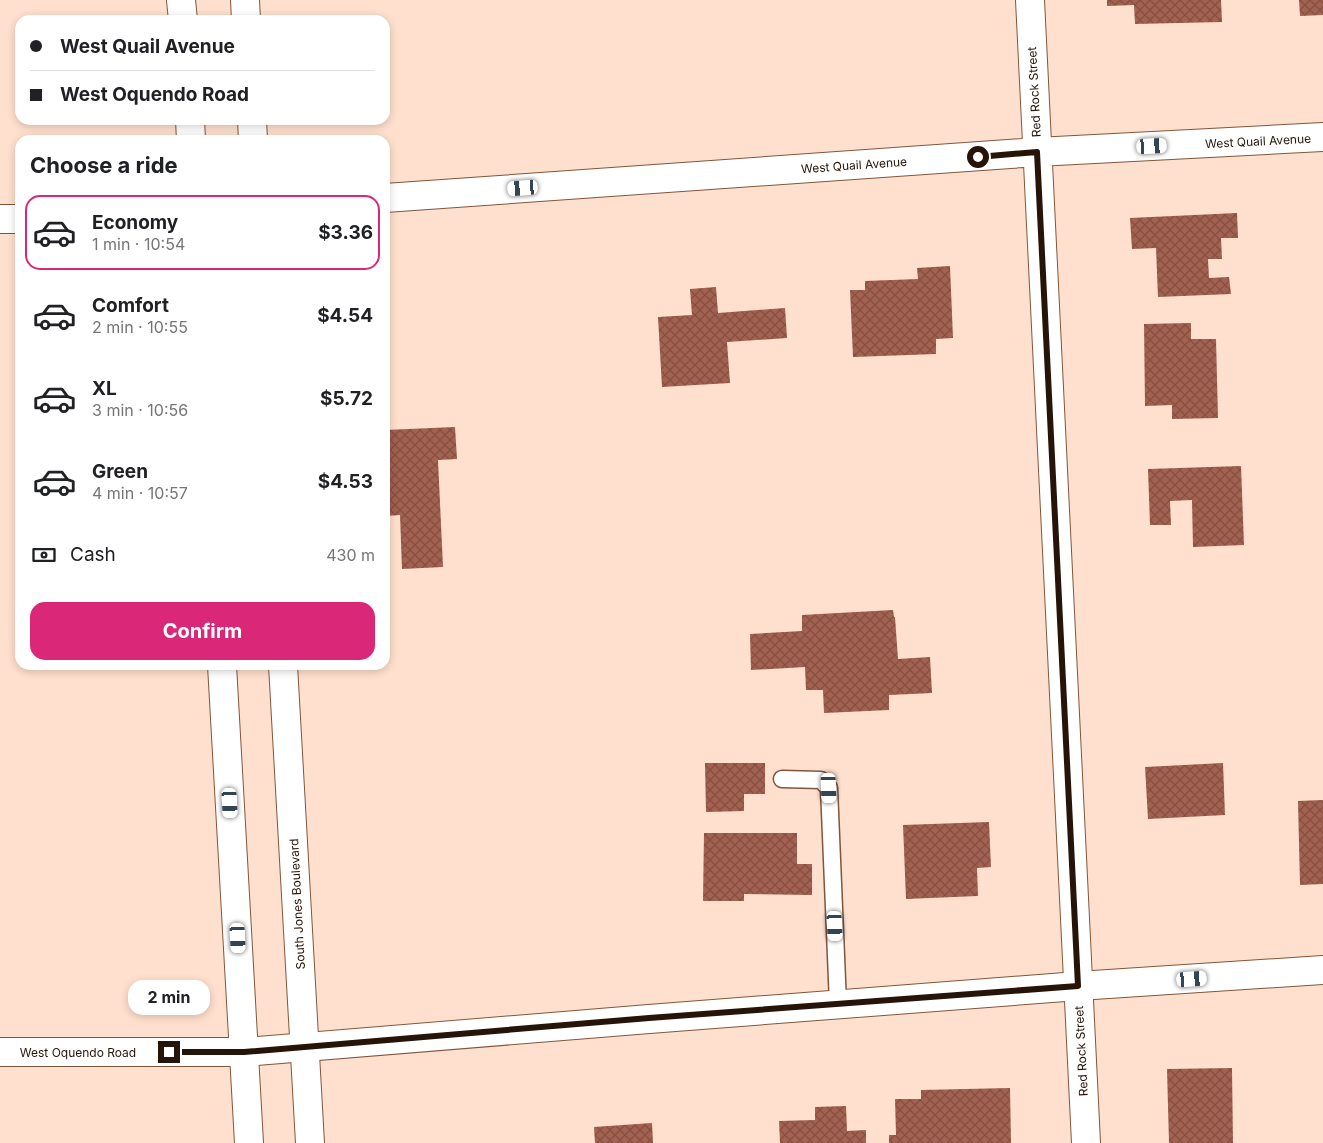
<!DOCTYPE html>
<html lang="en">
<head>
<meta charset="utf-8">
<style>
  body { margin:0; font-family:Inter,sans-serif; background:#f6f6f6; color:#202124; height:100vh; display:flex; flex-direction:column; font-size:19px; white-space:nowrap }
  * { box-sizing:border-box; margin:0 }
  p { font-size:16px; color:#757577 }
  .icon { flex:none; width:28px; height:28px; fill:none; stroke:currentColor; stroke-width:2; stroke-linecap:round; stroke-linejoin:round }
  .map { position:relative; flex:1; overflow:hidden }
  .details { position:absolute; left:15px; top:135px; width:375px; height:535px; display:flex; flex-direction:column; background:#fff; border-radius:15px; box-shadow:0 2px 8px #0003 }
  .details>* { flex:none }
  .top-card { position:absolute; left:15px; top:15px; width:375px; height:110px; border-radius:15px; box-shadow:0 2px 8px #0003; display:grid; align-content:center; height:110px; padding:0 15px; background:#fff }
  .end { position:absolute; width:22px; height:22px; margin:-11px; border:6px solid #261409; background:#fff; box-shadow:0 0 0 2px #fff }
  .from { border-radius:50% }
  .bubble { position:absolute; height:35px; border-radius:15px; background:#fff; box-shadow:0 2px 8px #0003; font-size:16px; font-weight:700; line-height:35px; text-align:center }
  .car { position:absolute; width:15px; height:30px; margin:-15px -8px; border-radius:6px; box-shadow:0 0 4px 1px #0007; background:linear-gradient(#fff 24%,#345 0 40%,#fff 0 76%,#345 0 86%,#fff 0) }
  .top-card b { display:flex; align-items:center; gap:18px; height:48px; font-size:19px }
  .top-card b+b { border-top:1px solid #e0e0e0 }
  .top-card i { width:12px; height:12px; background:#202124 }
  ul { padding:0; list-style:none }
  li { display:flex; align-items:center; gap:15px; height:75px; margin:0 10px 8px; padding:0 5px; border:2px solid transparent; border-radius:15px }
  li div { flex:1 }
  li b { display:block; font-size:19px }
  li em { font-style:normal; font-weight:700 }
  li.current { border-color:#db2777 }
  li>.icon { width:45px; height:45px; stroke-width:1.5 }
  h2 { padding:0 15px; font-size:22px; line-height:60px }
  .pay { display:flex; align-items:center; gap:12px; height:55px; padding:0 15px; font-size:19px }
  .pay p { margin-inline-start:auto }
  .button { display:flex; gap:10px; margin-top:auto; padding:10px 15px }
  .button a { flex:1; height:58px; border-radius:15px; background:#db2777; color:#fff; font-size:20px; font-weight:700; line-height:58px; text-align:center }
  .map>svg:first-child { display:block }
  .building { fill:url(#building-cross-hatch) }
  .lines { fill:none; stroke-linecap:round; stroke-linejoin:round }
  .lane-casing { stroke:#80563a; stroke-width:19 }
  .street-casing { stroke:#80563a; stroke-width:30 }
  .secondary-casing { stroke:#80563a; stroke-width:30 }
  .primary-casing { stroke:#80563a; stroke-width:30 }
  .lane { stroke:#fff; stroke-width:16 }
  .street { stroke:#fff; stroke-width:28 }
  .secondary { stroke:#fff; stroke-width:28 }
  .primary { stroke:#fff; stroke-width:28 }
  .route { stroke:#261409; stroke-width:6 }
  .labels { text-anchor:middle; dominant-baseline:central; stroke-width:4; stroke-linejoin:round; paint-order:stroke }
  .street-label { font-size:12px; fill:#261409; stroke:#fff }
</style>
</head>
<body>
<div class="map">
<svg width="1323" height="1143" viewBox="0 0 1323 1143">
  <defs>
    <pattern id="building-cross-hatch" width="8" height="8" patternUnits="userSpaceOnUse" patternTransform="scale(1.25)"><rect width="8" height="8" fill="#a36152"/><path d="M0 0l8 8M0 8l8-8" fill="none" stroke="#854f42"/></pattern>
  </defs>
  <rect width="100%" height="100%" fill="#ffe0ce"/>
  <path class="building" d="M1107,0H1221L1222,22L1135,24L1134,5L1107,6Z
    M1299,0H1323V15L1300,16Z
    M1237,213L1238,238H1221L1222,259H1208L1209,278L1229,277L1231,294L1158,297L1156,248L1132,249L1130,218Z
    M950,266L953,338L936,339V354L853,357L850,290H865V281L918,279L917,268Z
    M716,287L718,313L785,308L787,338L727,342L730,383L662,387L658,317L692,315L690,289Z
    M1191,323V339H1216L1218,418L1172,419V405L1145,406L1144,324Z
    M455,427L457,459L438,460L443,567L402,569L400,515L385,516V430Z
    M1241,466L1244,545L1193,547L1192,500L1170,501L1171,525H1150L1148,469Z
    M893,610L894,617H895L898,659L930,657L932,693L889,695V710L824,713L823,690H806L805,667L751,670L750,634L802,631V615Z
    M705,763H765V794H744V811L706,812Z
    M1223,763L1225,815L1148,819L1145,767Z
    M1323,800V884L1300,885L1298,801Z
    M989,822L991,867L977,868L978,896L906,899L903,825Z
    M704,833H797V864H812V895L744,894V901H703Z
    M1232,1068L1233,1143H1169L1167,1069Z
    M1010,1088L1011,1143H889V1135H896L895,1099H921V1090Z
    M846,1106L847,1131L866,1130V1143H780L779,1121L815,1120V1107Z
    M652,1123L653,1143H595L594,1127Z"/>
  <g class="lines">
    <g class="lane-casing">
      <path id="lane" d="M782,779L821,780L829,788L838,1004"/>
    </g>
    <g class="street-casing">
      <path id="street" d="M1030,0L1086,1143
        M385,198L1037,152L1323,137
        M0,219H20"/>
    </g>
    <g class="secondary-casing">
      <path id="secondary" d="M0,1052H244L649,1019L1078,986L1323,970"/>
    </g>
    <g class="primary-casing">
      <path id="primary" d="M181,0L183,20
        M245,0L246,20
        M190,120L191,140
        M252,120L253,140
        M222,665L249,1143
        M283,665L310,1143"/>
    </g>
    <use href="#lane" class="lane"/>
    <use href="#street" class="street"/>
    <use href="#secondary" class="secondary"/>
    <use href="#primary" class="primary"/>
  </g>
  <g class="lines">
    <path class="route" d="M169,1052H244L649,1018L1078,986L1037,152L978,157"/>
  </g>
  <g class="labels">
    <g class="street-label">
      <text transform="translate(1034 92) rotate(-93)">Red Rock Street</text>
      <text transform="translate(1258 141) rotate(-3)">West Quail Avenue</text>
      <text transform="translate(854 165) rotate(-4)">West Quail Avenue</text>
      <text transform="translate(297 904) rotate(-93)">South Jones Boulevard</text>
      <text transform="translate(1081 1051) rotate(-93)">Red Rock Street</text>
      <text x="78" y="1052">West Oquendo Road</text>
    </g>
  </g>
</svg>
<i class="end from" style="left:978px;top:157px"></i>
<i class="end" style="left:169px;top:1052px"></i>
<div class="bubble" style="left:128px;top:980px;width:82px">2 min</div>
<i class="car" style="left:1152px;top:146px;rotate:87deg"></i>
<i class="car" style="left:523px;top:188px;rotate:266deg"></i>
<i class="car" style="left:829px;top:788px;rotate:178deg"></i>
<i class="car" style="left:230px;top:803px;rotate:177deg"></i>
<i class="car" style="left:835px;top:926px;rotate:177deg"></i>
<i class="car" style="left:238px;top:938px;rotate:177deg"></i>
<i class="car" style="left:1192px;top:979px;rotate:86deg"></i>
<div class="top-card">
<b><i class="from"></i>West Quail Avenue</b>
<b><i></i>West Oquendo Road</b>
</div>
<section class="details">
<h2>Choose a ride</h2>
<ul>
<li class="current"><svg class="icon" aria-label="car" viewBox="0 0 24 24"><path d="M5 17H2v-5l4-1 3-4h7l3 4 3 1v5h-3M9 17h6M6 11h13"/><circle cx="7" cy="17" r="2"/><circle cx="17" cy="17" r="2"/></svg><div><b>Economy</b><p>1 min · 10:54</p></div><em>$3.36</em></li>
<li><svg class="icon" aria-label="car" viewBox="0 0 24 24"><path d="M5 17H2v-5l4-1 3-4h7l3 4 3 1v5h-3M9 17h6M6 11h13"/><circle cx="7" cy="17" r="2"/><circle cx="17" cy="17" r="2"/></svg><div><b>Comfort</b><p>2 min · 10:55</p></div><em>$4.54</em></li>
<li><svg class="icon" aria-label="car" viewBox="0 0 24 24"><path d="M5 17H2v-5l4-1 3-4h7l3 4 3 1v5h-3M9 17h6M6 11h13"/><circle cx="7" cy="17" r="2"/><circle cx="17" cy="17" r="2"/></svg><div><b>XL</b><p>3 min · 10:56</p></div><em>$5.72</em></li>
<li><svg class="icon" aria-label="car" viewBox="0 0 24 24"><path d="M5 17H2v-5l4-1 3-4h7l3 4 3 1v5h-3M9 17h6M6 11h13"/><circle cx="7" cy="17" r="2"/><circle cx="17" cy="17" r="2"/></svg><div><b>Green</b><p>4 min · 10:57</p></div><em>$4.53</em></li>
</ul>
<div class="pay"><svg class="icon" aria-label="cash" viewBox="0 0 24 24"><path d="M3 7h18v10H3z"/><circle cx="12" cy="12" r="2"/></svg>Cash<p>430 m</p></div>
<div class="button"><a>Confirm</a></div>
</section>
</div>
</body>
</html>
